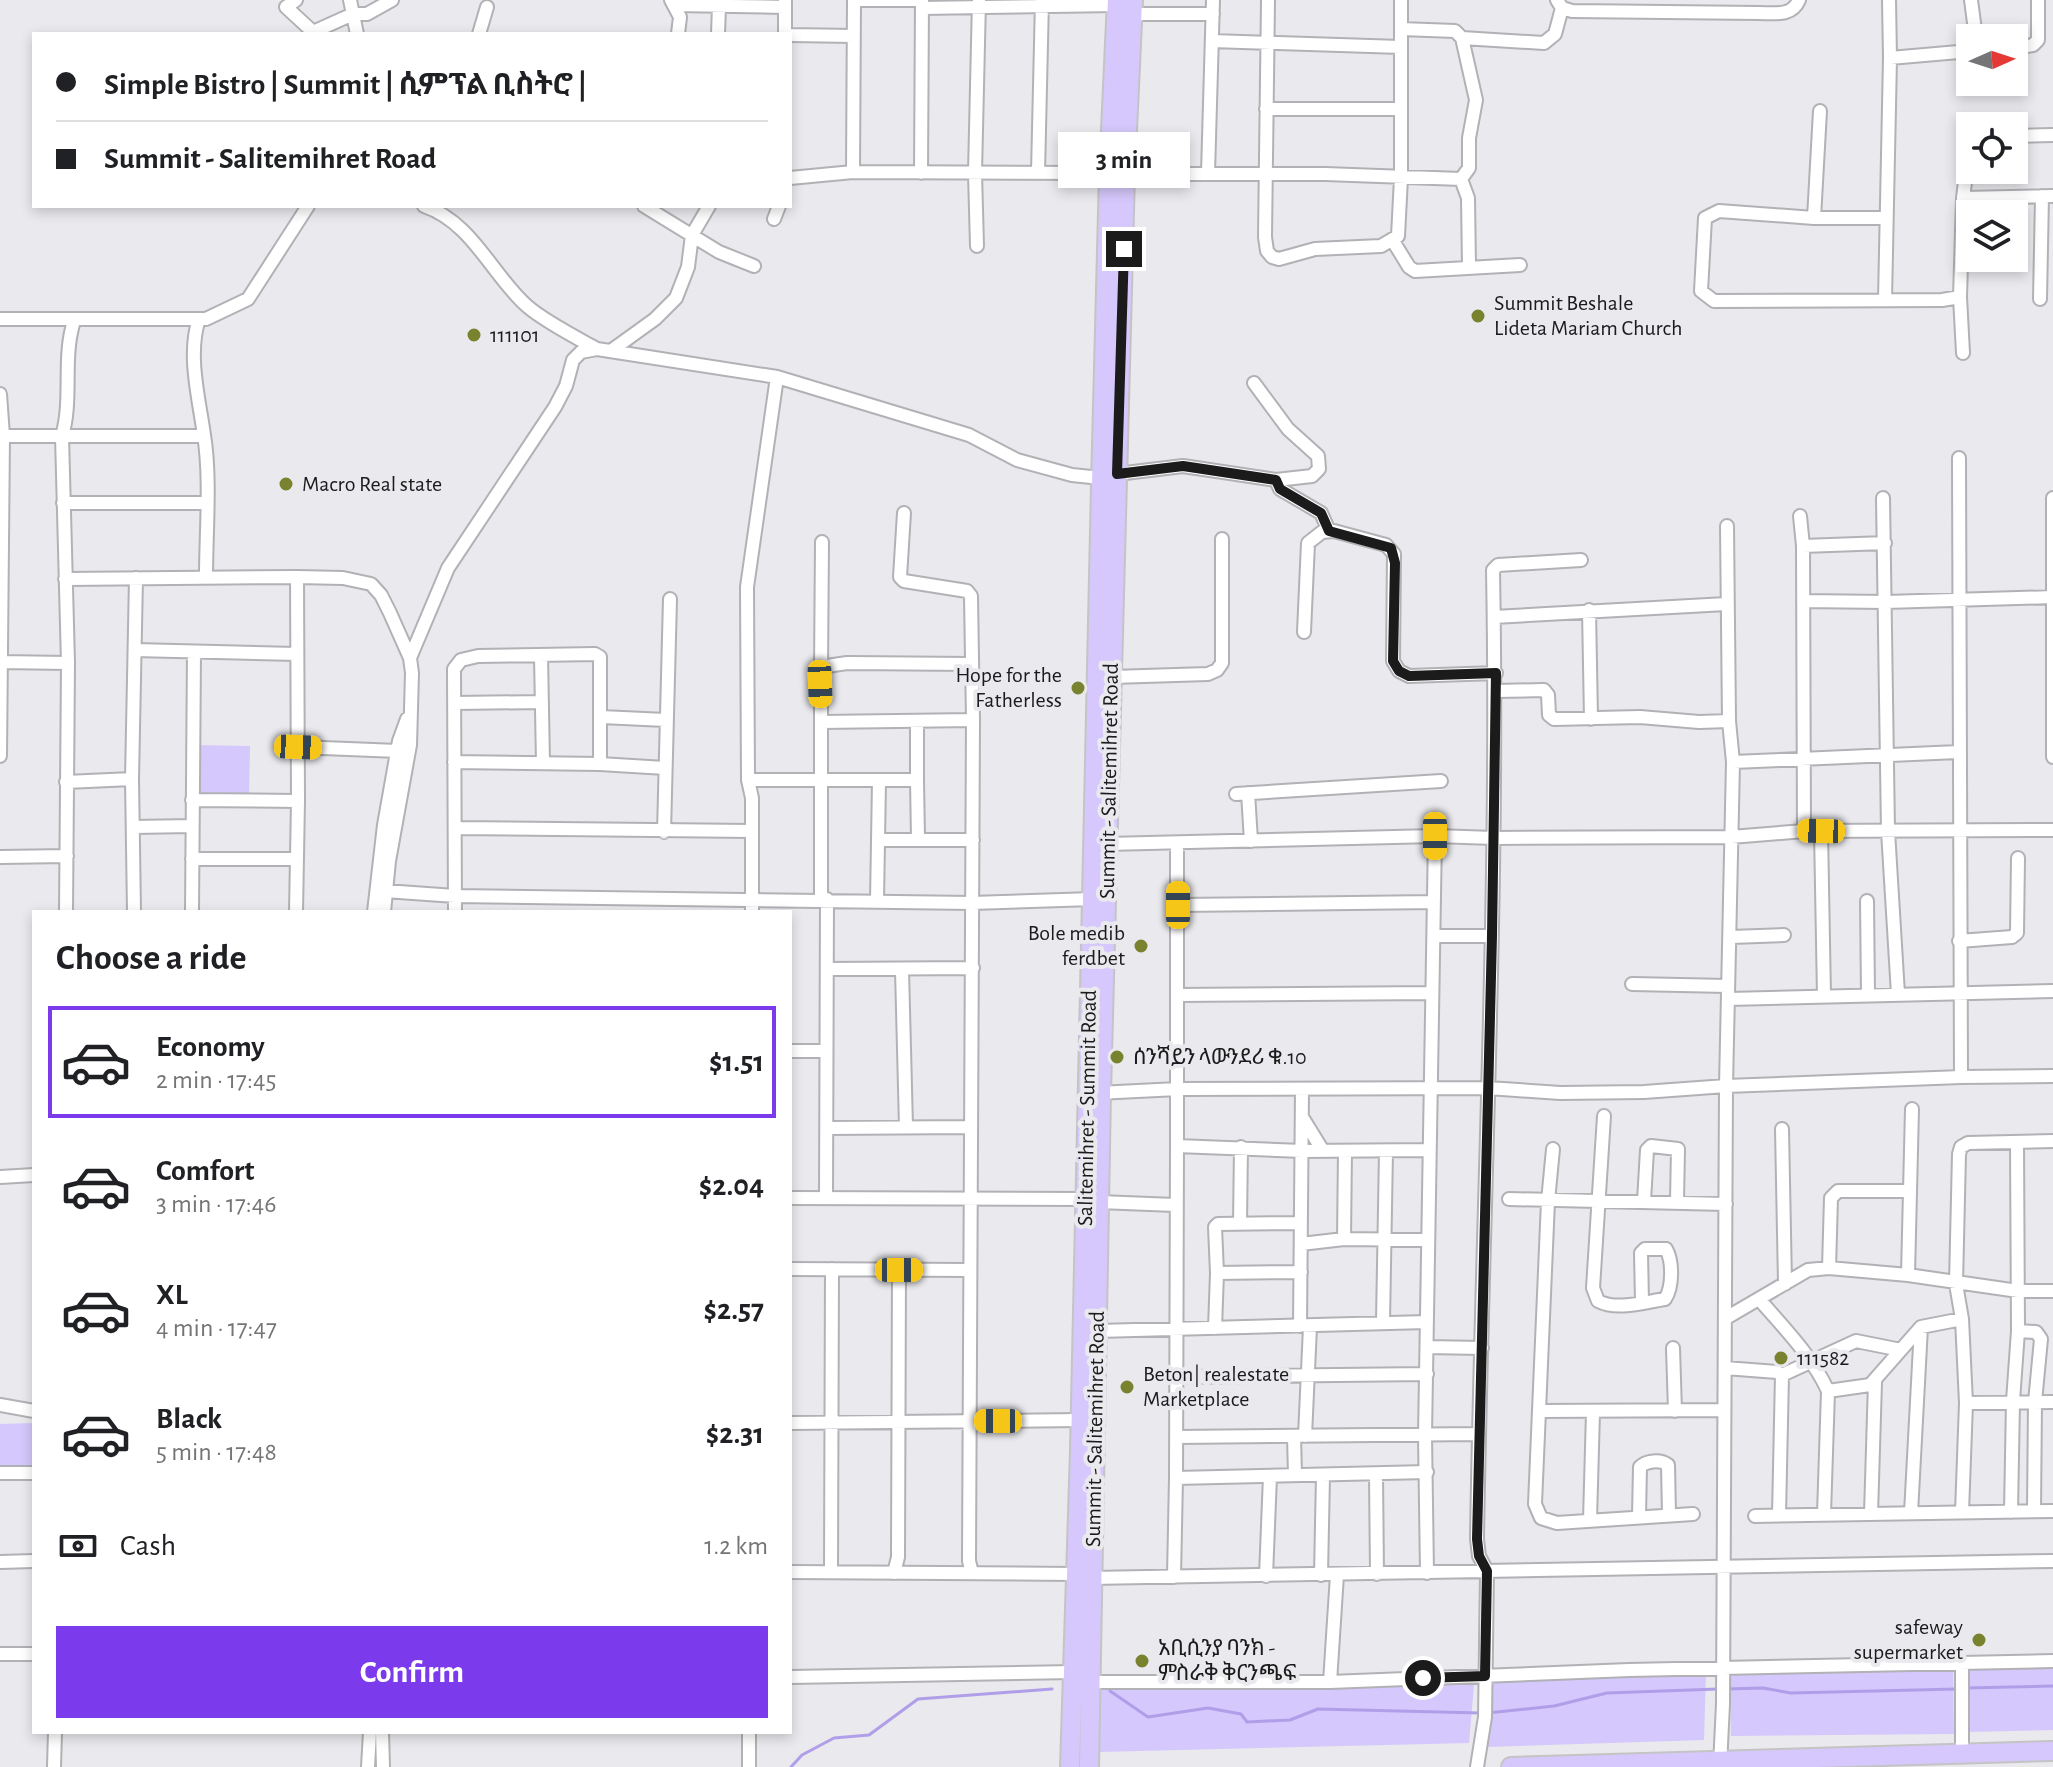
<!DOCTYPE html>
<html lang="en">
<head>
<meta charset="utf-8">
<style>
  body { margin:0; font-family:"Alegreya Sans","Noto Sans Ethiopic",sans-serif; background:#f2f2f2; color:#202124; height:100vh; display:flex; flex-direction:column; font-size:30px; white-space:nowrap }
  * { box-sizing:border-box; margin:0 }
  p { font-size:26px; color:#757577 }
  .icon { flex:none; width:44px; height:44px; fill:none; stroke:currentColor; stroke-width:2; stroke-linecap:round; stroke-linejoin:round }
  .map { position:relative; flex:1; overflow:hidden }
  .sheet { position:absolute; left:32px; top:910px; width:760px; height:824px; display:flex; flex-direction:column; background:#fff; border-radius:0px; box-shadow:0 4px 12px #0003 }
  .sheet>* { flex:none }
  .top-card { position:absolute; left:32px; top:32px; width:760px; height:176px; border-radius:0px; box-shadow:0 4px 12px #0003; display:grid; align-content:center; height:176px; padding:0 24px; background:#fff }
  .needle { width:52px; rotate:87deg }
  .fabs { position:absolute; left:1956px; top:24px; display:grid; gap:16px }
  .fabs a { display:grid; place-items:center; width:72px; height:72px; border-radius:0px; background:#fff; box-shadow:0 4px 12px #0003; font-size:40px }
  .end { position:absolute; width:36px; height:36px; margin:-18px; border:10px solid #1b1b1c; background:#fff; box-shadow:0 0 0 4px #fff }
  .from { border-radius:50% }
  .bubble { position:absolute; height:56px; border-radius:0px; background:#fff; box-shadow:0 4px 12px #0003; font-size:26px; font-weight:700; line-height:56px; text-align:center }
  .car { position:absolute; width:24px; height:48px; margin:-24px -12px; border-radius:10px; box-shadow:0 0 6px 2px #0007; background:linear-gradient(#f5c518 24%,#345 0 40%,#f5c518 0 76%,#345 0 86%,#f5c518 0) }
  .top-card b { display:flex; align-items:center; gap:28px; height:76px; font-size:30px }
  .top-card b+b { border-top:2px solid #e0e0e0 }
  .top-card i { width:20px; height:20px; background:#202124 }
  ul { padding:0; list-style:none }
  li { display:flex; align-items:center; gap:24px; height:112px; margin:0 16px 12px; padding:0 8px; border:4px solid transparent; border-radius:0px }
  li div { flex:1 }
  li b { display:block; font-size:30px }
  li em { font-style:normal; font-weight:700 }
  li.on { border-color:#7c3aed }
  li>.icon { width:72px; height:72px; stroke-width:1.5 }
  h2 { padding:0 24px; font-size:36px; line-height:96px }
  .pay { display:flex; align-items:center; gap:20px; height:88px; padding:0 24px; font-size:30px }
  .pay p { margin-inline-start:auto }
  .action { display:flex; gap:16px; margin-top:auto; padding:16px 24px }
  .action a { flex:1; height:92px; border-radius:0px; background:#7c3aed; color:#fff; font-size:32px; font-weight:700; line-height:92px; text-align:center }
  .map>svg:first-child { display:block }
  .green { fill:#d4c8fc }
  .lines { fill:none; stroke-linecap:round; stroke-linejoin:round }
  .stream { stroke:#b19ee9; stroke-width:3 }
  .street-casing { stroke:#b2b1b5; stroke-width:16 }
  .primary-casing { stroke:#c4c4c4; stroke-width:22 }
  .street { stroke:#fff; stroke-width:12 }
  .primary { stroke:#d6c8fc; stroke-width:18 }
  .route { stroke:#1b1b1c; stroke-width:10 }
  .poi-dot { fill:#79832f; stroke:#eae9ed; stroke-width:3 }
  .labels { text-anchor:middle; dominant-baseline:central; stroke-width:8; stroke-linejoin:round; paint-order:stroke }
  .poi-label { font-size:22px; fill:#1b1b1c; stroke:#eae9ed; text-anchor:start }
  .street-label { font-size:22px; fill:#1b1b1c; stroke:#eae9ed }
</style>
</head>
<body>
<div class="map">
<svg width="2053" height="1767" viewBox="0 0 2053 1767">
  <rect width="100%" height="100%" fill="#eae9ed"/>
  <path class="green" d="M195,745L250,746L249,796L194,795Z
    M34,1423V1465L0,1466V1424Z
    M1953,1667L1954,1734L1731,1736L1730,1671Z
    M2053,1667V1730L1966,1732L1965,1669Z
    M1706,1672L1704,1740L1488,1747L1493,1682Z
    M1098,1685H1474L1469,1743L1098,1752Z"/>
  <g class="lines">
    <path class="stream" d="M1965,1688L2053,1686
      M1725,1689L1763,1688L1791,1693L1957,1689
      M1110,1691L1148,1717L1208,1708L1241,1714L1247,1722L1290,1720L1318,1709L1480,1713
      M1487,1713L1554,1706L1607,1693L1718,1689
      M791,1767L802,1755L834,1738L869,1735L918,1699L1052,1689"/>
    <g class="street-casing">
      <path id="street" d="M296,0L286,7L313,32L353,14H367L392,0
        M350,0L357,34
        M671,0L680,17L678,34
        M854,0L853,172L1109,173
        M857,0H922
        M1268,0L1265,237L1267,251L1272,257L1279,259L1315,249L1381,246L1398,236L1401,178V0
        M1557,0L1562,8L1572,11L1758,13C1774,13 1792,17 1799,0
        M1971,0L1976,38
        M674,5L785,7
        M922,8L1117,5
        M1133,14H1213
        M479,34L487,7
        M718,34L719,6
        M785,34V1
        M790,35L854,36
        M1462,38L1544,43L1555,34L1562,8
        M1212,41L1401,47
        M2014,48L2033,45L2038,40V0
        M1890,58L1970,51
        M1266,109H1401
        M2014,136L2053,135
        M921,173L922,0
        M1038,173L1042,0
        M1208,173L1213,0
        M1125,174H1325L1461,179L1469,168V138L1476,100L1462,38L1455,31L1401,29
        M790,178L853,172
        M1461,179L1468,198L1469,266
        M1963,198L2053,196
        M424,206C472,222 492,275 527,306C544,321 577,338 597,349
        M644,206L719,252L754,266
        M1814,218L1820,111
        M1886,218H1814L1719,211L1705,218L1701,291L1714,301L1942,300L1960,297L1963,198L1970,142
        M774,219L779,206
        M1393,241L1409,267L1415,271L1520,265
        M977,246L975,173L979,0
        M1960,297L1963,353
        M2040,299L2042,196
        M1885,300L1890,58L1889,0
        M0,319H199
        M612,350L655,319L676,298L688,267L692,235L709,206
        M0,394L3,436L0,756
        M0,436H204
        M1959,458L1961,1077
        M1117,474L1183,466L1276,480L1312,476L1319,469L1318,456L1288,429L1254,383
        M1276,480L1280,489L1321,513L1329,531
        M1883,498L1888,831L1898,994
        M2053,498V757
        M63,503H206
        M904,513L900,577L904,581L967,591L971,596L973,720L969,1561L972,1573
        M1800,516L1803,546L1804,831
        M1803,546L1885,543
        M206,577C206,532 211,478 204,435C199,399 187,354 199,319H206L248,299L308,206
        M65,579L297,577L343,578L371,584L381,595L390,613L410,658L412,673L410,745L389,861L384,912
        M1803,601L1886,602L2053,597
        M1589,610L1591,719
        M1494,617L1726,604
        M1304,632L1308,543L1322,532L1334,531L1386,545L1394,554L1393,661L1399,671L1409,676L1496,673
        M135,650L297,654
        M541,656L543,763
        M410,658L448,568L555,407L566,386L573,360L581,352L597,349L777,377L969,435L1017,460L1072,475L1101,478
        M0,662L68,663
        M821,670L822,542
        M1112,677L1208,674L1217,670L1222,663V539
        M1496,691L1544,690L1548,695L1549,715L1554,719L1640,717L1699,722L1729,721
        M454,703L541,702
        M601,717L666,720
        M821,722L973,720
        M298,747L398,751
        M454,762L600,764L665,768
        M1733,762L1958,752
        M748,780L747,587L777,377
        M917,780L918,839
        M66,782L132,779
        M1248,793L1251,841
        M1236,794L1441,781
        M192,800L298,801
        M133,827L192,826
        M455,828L752,831
        M1821,831L1824,996
        M664,832L670,599
        M878,840H973
        M1107,844L1435,836L1494,838L1731,837L1804,831L2053,830
        M0,857L67,856
        M192,859H297
        M385,891L455,896L972,903L1093,899
        M821,899V670L827,666L847,663L972,664
        M877,901L879,781
        M1867,901L1868,994
        M1178,905L1434,902
        M66,912L68,663L62,436C73,399 62,358 74,321
        M134,912L132,779L136,578
        M192,912L194,652
        M296,912L298,801L297,577
        M374,912L384,825L399,741L407,719
        M455,912L454,669L461,660L478,656L595,654L600,657V764
        M752,912V798L748,780H917V722
        M1434,936H1492
        M1731,937L1784,935
        M1959,941L2012,937L2017,933L2018,858
        M828,969L973,968
        M902,970L906,1127
        M1632,984L1728,986
        M1178,995L1431,993
        M1728,999L2053,991
        M790,1051H826
        M1097,1093L1178,1089L1488,1088L1560,1093L1644,1092L1726,1086L1961,1077L2053,1076
        M1604,1116L1593,1288L1598,1301C1617,1311 1645,1302 1665,1299C1673,1287 1673,1261 1666,1249H1645L1641,1253L1642,1302
        M1302,1117L1323,1151
        M827,1128L971,1127
        M1782,1129L1785,1284
        M2053,1141L1968,1143L1961,1147L1959,1154L1956,1284L1962,1319L1966,1403L2053,1402
        M1177,1146V843
        M1553,1149L1548,1201L1535,1504L1541,1518L1557,1523L1693,1514
        M0,1177L34,1175
        M790,1198L1085,1199
        M826,1198L827,899
        M1509,1199L1726,1204
        M1644,1201L1647,1150L1651,1146L1678,1149L1677,1201
        M1099,1202L1175,1205
        M1240,1223L1241,1147
        M1344,1239L1428,1240
        M1301,1244L1344,1239L1345,1151
        M1829,1268L1831,1198L1838,1191H1909
        M790,1269L970,1270
        M1217,1273L1301,1272
        M1908,1275L1912,1109
        M1759,1299C1784,1328 1812,1356 1828,1391L1824,1514
        M1726,1318L1808,1270L1829,1268L1908,1275L2018,1291H2053
        M1383,1322L1386,1151
        M1300,1326L1302,1089
        M1215,1328L1217,1273L1215,1227L1218,1224L1301,1223
        M1098,1331L1427,1322
        M2018,1331L2036,1332L2041,1339L2035,1402L2034,1511
        M1427,1347L1482,1348
        M1673,1348L1675,1411
        M1725,1368L1777,1372L1782,1375L1779,1515
        M1782,1375L1856,1341L1901,1350
        M1174,1377L1427,1374
        M1828,1391L1870,1385L1921,1327L1962,1319
        M0,1405L34,1411
        M1540,1411L1724,1410
        M790,1423L1080,1420
        M1294,1436L1295,1475
        M1305,1436L1310,1327
        M1177,1437L1478,1434
        M1427,1472L1176,1478L1177,1146L1302,1151L1429,1150
        M0,1473H34
        M1376,1474L1377,1574
        M1962,1512L1966,1403
        M2011,1512L2013,1401L2018,1331L2017,1142
        M1911,1513L1921,1327
        M1871,1514L1875,1382
        M1639,1516L1640,1467C1646,1461 1660,1459 1668,1465L1669,1515
        M1755,1516L2053,1511
        M1590,1520L1593,1412
        M0,1562L34,1561
        M790,1572L1077,1574
        M831,1572L832,1269
        M894,1573L898,1557L899,1270
        M1427,1573L1425,1435L1435,836
        M1321,1575L1323,1475
        M1266,1576L1270,1476
        M1174,1577L1176,1478
        M1091,1578L2053,1561
        M0,1654H34
        M1962,1663V1755
        M790,1677L1074,1672
        M1092,1682H1330L1629,1670L2053,1661
        M1330,1682L1337,1575
        M382,1732L383,1767
        M749,1732V1767
        M1720,1766L1723,1704L1726,1086L1733,762L1729,721L1727,526
        M54,1767L55,1732
        M368,1767L370,1732
        M1477,1767L1485,1717L1487,1571L1479,1556L1477,1539C1482,1216 1499,893 1493,570L1498,565L1581,560"/>
    </g>
    <g class="primary-casing">
      <path id="primary" d="M1070,1767L1080,1450L1101,485L1109,173L1117,0
        M1089,1767L1101,1093L1125,174L1133,0
        M1511,1767L2053,1751"/>
    </g>
    <use href="#street" class="street"/>
    <use href="#primary" class="primary"/>
  </g>
  <g class="lines">
    <path class="route" d="M1124,249L1117,474L1183,466L1276,480L1280,489L1321,513L1329,531L1391,548L1395,563L1393,661L1399,671L1409,676L1496,673L1492,936L1477,1539L1479,1556L1487,1571L1485,1676L1423,1678"/>
  </g>
  <g class="poi-dot">
    <circle cx="1478" cy="316" r="8"/>
    <circle cx="474" cy="335" r="8"/>
    <circle cx="286" cy="484" r="8"/>
    <circle cx="1078" cy="688" r="8"/>
    <circle cx="1141" cy="946" r="8"/>
    <circle cx="1117" cy="1057" r="8"/>
    <circle cx="1781" cy="1358" r="8"/>
    <circle cx="1127" cy="1387" r="8"/>
    <circle cx="1979" cy="1640" r="8"/>
    <circle cx="1142" cy="1661" r="8"/>
  </g>
  <g class="labels">
    <g class="poi-label">
      <text x="1494" y="303">Summit Beshale<tspan x="1494" dy="25">Lideta Mariam Church</tspan></text>
      <text x="490" y="335">111101</text>
      <text x="302" y="484">Macro Real state</text>
      <text x="1062" y="675" text-anchor="end">Hope for the<tspan x="1062" dy="25">Fatherless</tspan></text>
      <text x="1125" y="933" text-anchor="end">Bole medib<tspan x="1125" dy="25">ferdbet</tspan></text>
      <text x="1133" y="1057">ሰንሻይን ላውንደሪ ቁ.10</text>
      <text x="1797" y="1358">111582</text>
      <text x="1143" y="1374">Beton| realestate<tspan x="1143" dy="25">Marketplace</tspan></text>
      <text x="1963" y="1627" text-anchor="end">safeway<tspan x="1963" dy="25">supermarket</tspan></text>
      <text x="1158" y="1648">አቢሲንያ ባንክ -<tspan x="1158" dy="25">ምስራቅ ቅርንጫፍ</tspan></text>
    </g>
    <g class="street-label">
      <text transform="translate(1109 781) rotate(-89)">Summit - Salitemihret Road</text>
      <text transform="translate(1087 1108) rotate(-89)">Salitemihret - Summit Road</text>
      <text transform="translate(1095 1429) rotate(-89)">Summit - Salitemihret Road</text>
    </g>
  </g>
</svg>
<div class="fabs">
<a><svg class="needle" viewBox="-14 -14 28 28"><path d="M0-13l5 13h-10z" fill="#e53935"/><path d="M0 13l5-13h-10z" fill="#757577"/></svg></a>
<a><svg class="icon" aria-label="locate" viewBox="0 0 24 24"><circle cx="12" cy="12" r="6"/><path d="M12 2v4M12 18v4M2 12h4M18 12h4"/></svg></a>
<a><svg class="icon" aria-label="layers" viewBox="0 0 24 24"><path d="M12 4l9 5-9 5-9-5zM3 14l9 5 9-5"/></svg></a>
</div>
<i class="end from" style="left:1423px;top:1678px"></i>
<i class="end" style="left:1124px;top:249px"></i>
<div class="bubble" style="left:1058px;top:132px;width:132px">3 min</div>
<i class="car" style="left:820px;top:684px;rotate:178deg"></i>
<i class="car" style="left:298px;top:747px;rotate:92deg"></i>
<i class="car" style="left:1821px;top:831px;rotate:271deg"></i>
<i class="car" style="left:1435px;top:836px;rotate:180deg"></i>
<i class="car" style="left:1178px;top:905px;rotate:0deg"></i>
<i class="car" style="left:899px;top:1270px;rotate:90deg"></i>
<i class="car" style="left:998px;top:1421px;rotate:270deg"></i>
<div class="top-card">
<b><i class="from"></i>Simple Bistro | Summit | ሲምፕል ቢስትሮ |</b>
<b><i></i>Summit - Salitemihret Road</b>
</div>
<section class="sheet">
<h2>Choose a ride</h2>
<ul>
<li class="on"><svg class="icon" aria-label="car" viewBox="0 0 24 24"><path d="M5 17H2v-5l4-1 3-4h7l3 4 3 1v5h-3M9 17h6M6 11h13"/><circle cx="7" cy="17" r="2"/><circle cx="17" cy="17" r="2"/></svg><div><b>Economy</b><p>2 min · 17:45</p></div><em>$1.51</em></li>
<li><svg class="icon" aria-label="car" viewBox="0 0 24 24"><path d="M5 17H2v-5l4-1 3-4h7l3 4 3 1v5h-3M9 17h6M6 11h13"/><circle cx="7" cy="17" r="2"/><circle cx="17" cy="17" r="2"/></svg><div><b>Comfort</b><p>3 min · 17:46</p></div><em>$2.04</em></li>
<li><svg class="icon" aria-label="car" viewBox="0 0 24 24"><path d="M5 17H2v-5l4-1 3-4h7l3 4 3 1v5h-3M9 17h6M6 11h13"/><circle cx="7" cy="17" r="2"/><circle cx="17" cy="17" r="2"/></svg><div><b>XL</b><p>4 min · 17:47</p></div><em>$2.57</em></li>
<li><svg class="icon" aria-label="car" viewBox="0 0 24 24"><path d="M5 17H2v-5l4-1 3-4h7l3 4 3 1v5h-3M9 17h6M6 11h13"/><circle cx="7" cy="17" r="2"/><circle cx="17" cy="17" r="2"/></svg><div><b>Black</b><p>5 min · 17:48</p></div><em>$2.31</em></li>
</ul>
<div class="pay"><svg class="icon" aria-label="cash" viewBox="0 0 24 24"><path d="M3 7h18v10H3z"/><circle cx="12" cy="12" r="2"/></svg>Cash<p>1.2 km</p></div>
<div class="action"><a>Confirm</a></div>
</section>
</div>
</body>
</html>
